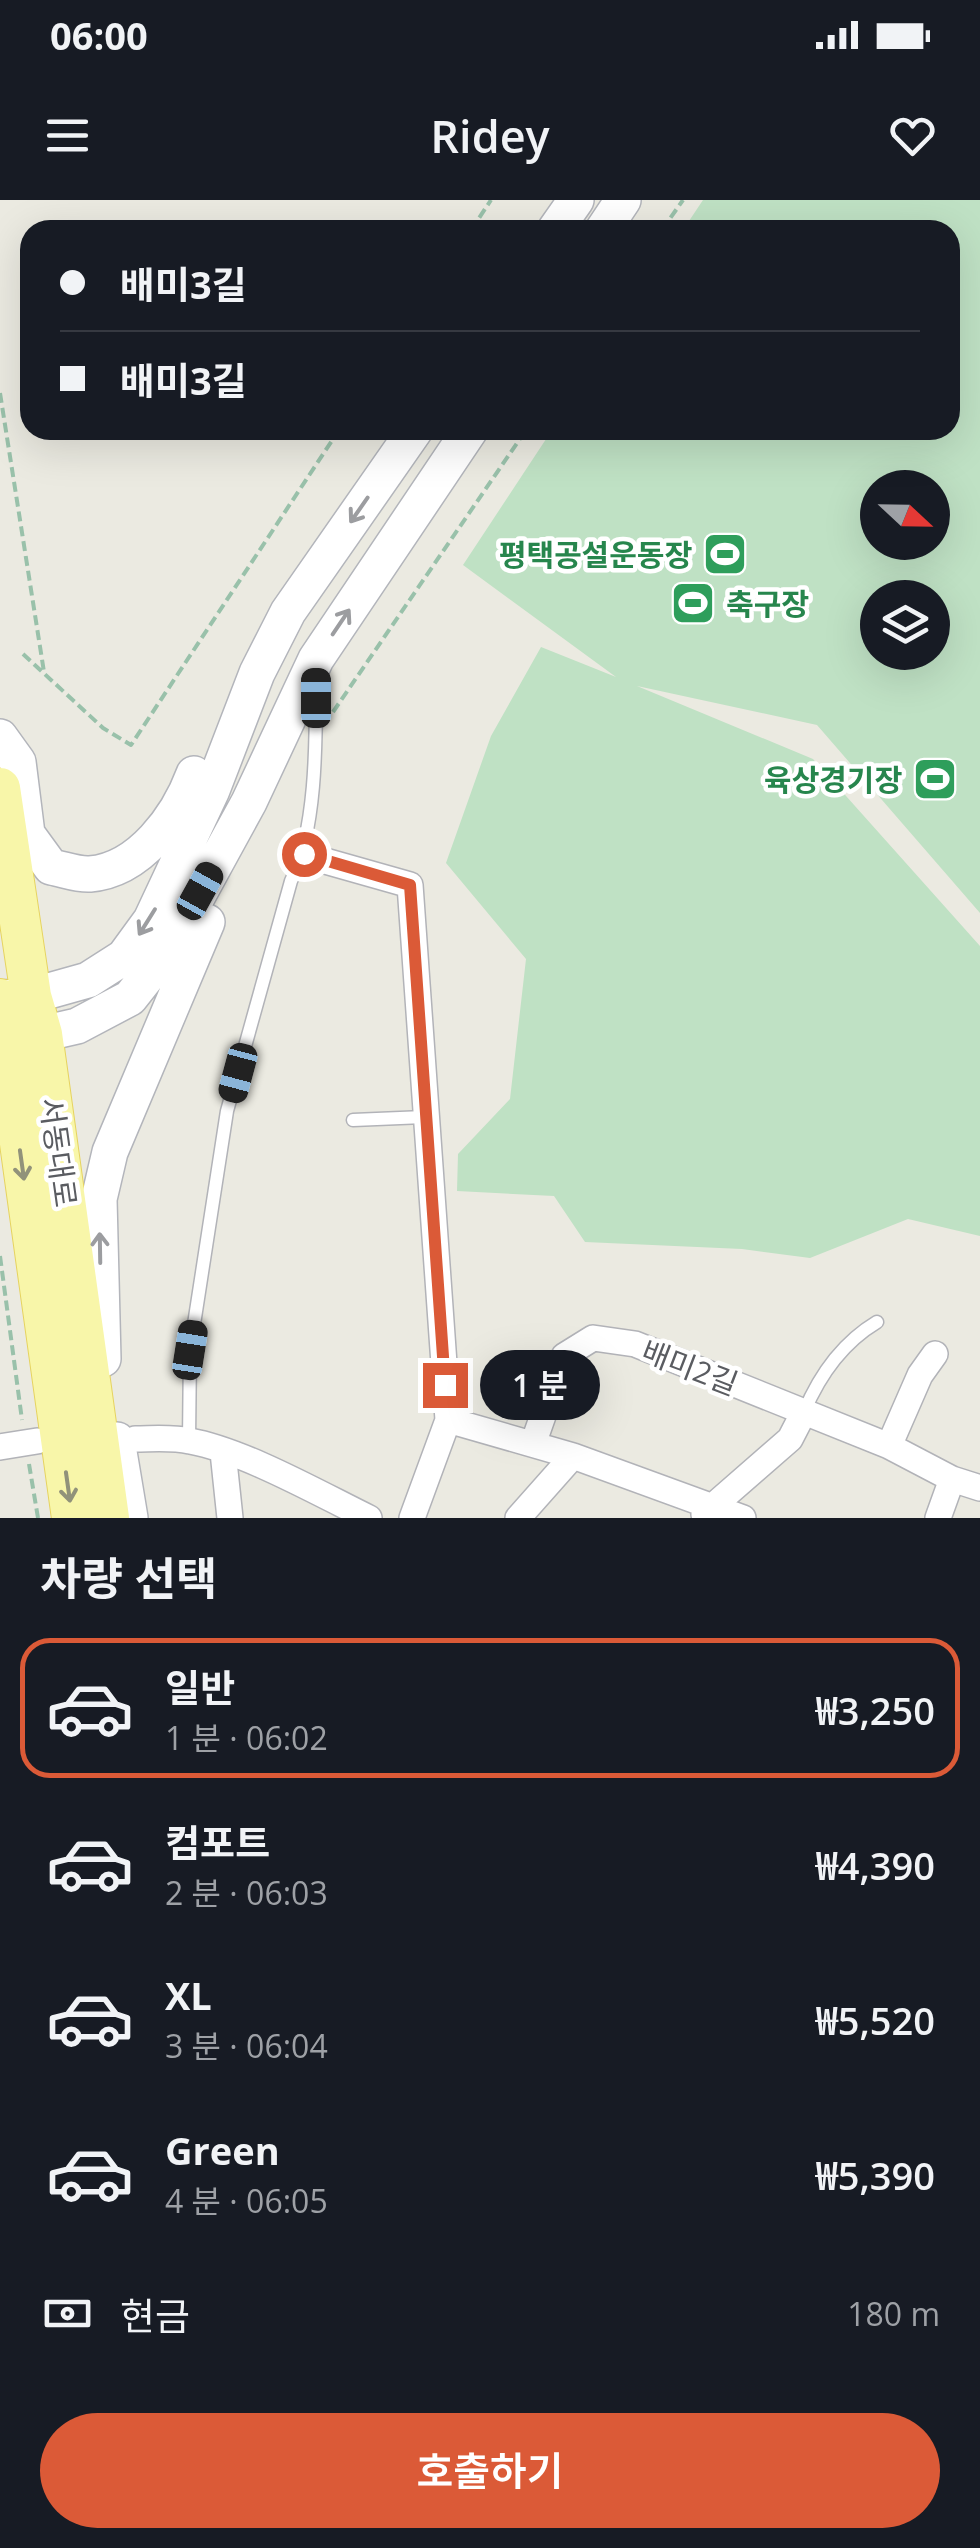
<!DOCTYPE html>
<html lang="ko">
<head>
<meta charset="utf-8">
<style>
  body { margin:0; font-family:"Open Sans","Noto Sans KR",sans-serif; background:#242831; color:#f1f3f6; height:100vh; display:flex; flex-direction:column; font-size:38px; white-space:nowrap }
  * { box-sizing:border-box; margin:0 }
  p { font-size:32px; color:#9ea1a6 }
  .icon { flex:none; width:55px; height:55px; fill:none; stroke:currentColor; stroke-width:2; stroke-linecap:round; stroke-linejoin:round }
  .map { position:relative; height:1318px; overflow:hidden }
  .details { display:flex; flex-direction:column; background:#171b24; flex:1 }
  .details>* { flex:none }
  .banner { position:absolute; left:20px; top:20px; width:940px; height:220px; border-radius:30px; box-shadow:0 10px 40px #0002; display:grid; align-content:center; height:220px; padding:0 40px; background:#171b24 }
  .needle { width:65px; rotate:112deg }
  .fabs { position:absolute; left:860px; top:270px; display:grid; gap:20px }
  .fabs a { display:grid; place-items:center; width:90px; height:90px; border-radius:50%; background:#171b24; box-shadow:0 10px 40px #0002; font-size:50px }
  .end { position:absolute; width:45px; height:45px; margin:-22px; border:12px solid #db5a37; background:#fff; box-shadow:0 0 0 5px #fff }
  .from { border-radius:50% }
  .bubble { position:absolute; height:70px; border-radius:35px; background:#171b24; box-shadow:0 10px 40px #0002; font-size:32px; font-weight:600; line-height:70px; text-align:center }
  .car { position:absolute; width:30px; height:60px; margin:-30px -15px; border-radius:12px; box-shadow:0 0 8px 2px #0007; background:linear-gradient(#222 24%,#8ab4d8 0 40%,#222 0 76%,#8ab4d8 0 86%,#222 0) }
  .banner b { display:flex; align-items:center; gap:35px; height:95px; font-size:38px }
  .banner b+b { border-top:2px solid #363941 }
  .banner i { width:25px; height:25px; background:#f1f3f6 }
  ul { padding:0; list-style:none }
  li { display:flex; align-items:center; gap:30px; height:140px; margin:0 20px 15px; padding:0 20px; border:5px solid transparent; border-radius:30px }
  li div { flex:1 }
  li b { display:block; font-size:38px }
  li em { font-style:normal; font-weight:600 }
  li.on { border-color:#db5a37 }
  li>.icon { width:90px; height:90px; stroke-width:1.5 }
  h2 { padding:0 40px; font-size:45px; line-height:120px }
  .pay { display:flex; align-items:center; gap:25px; height:110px; padding:0 40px; font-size:38px }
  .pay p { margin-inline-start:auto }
  .cta { display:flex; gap:20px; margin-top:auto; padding:20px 40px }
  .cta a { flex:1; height:115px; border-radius:60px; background:#db5a37; color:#fff; font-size:40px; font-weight:600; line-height:115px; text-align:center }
  .status { display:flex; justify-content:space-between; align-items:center; height:70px; padding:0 50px; background:#171b24; direction:ltr }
  .status svg { height:28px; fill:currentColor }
  header { display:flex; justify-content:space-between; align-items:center; height:130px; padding:0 40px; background:#171b24; font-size:45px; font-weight:600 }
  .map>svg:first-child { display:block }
  .green { fill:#bfe1c4; fill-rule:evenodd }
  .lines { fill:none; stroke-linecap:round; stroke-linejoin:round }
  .service-casing { stroke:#b2b3b8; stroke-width:15 }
  .minor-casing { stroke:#b2b3b8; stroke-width:28 }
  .secondary-casing { stroke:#b3b5bb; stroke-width:38 }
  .primary-casing { stroke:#e6d35f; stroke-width:42 }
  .path { stroke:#99c1aa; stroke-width:4; stroke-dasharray:10 5; stroke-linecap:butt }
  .service { stroke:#fff; stroke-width:12 }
  .minor { stroke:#fff; stroke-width:25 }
  .secondary { stroke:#fff; stroke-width:35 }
  .primary { stroke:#f8f6a9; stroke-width:40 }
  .oneway { stroke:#9c9da0 }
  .oneway2 { stroke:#91927a }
  .route { stroke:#db5a37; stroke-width:12 }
  .labels { text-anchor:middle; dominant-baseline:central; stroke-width:9; stroke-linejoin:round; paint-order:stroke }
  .leisure-label { font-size:30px; font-weight:bold; fill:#27864d; stroke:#fff; text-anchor:end }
  .street-label { font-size:30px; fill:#5a5c61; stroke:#fff }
</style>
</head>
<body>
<div class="status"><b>06:00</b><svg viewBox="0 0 49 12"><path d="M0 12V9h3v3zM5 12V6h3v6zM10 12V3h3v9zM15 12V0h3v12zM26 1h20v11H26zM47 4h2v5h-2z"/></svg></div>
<header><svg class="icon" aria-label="menu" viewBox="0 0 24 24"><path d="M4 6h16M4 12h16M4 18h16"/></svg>Ridey<svg class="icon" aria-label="heart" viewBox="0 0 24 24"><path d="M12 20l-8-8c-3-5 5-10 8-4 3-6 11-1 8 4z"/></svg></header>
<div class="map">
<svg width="980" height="1318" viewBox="0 0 980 1318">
  <rect width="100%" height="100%" fill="#ebeae1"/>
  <path class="green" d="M703,0H980V713L817,525L637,486L813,559L980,746V1036L908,1019L810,1058L742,1049L585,1042L554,996L457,991L458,954L510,899L526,759L446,663L491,536L541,447L616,477L463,365L552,230H950V30H683ZM878,288H932V342H878ZM878,398H932V452H878Z"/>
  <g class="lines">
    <g class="service-casing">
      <path id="service" d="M353,920L424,917
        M804,1212C820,1174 842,1143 877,1122
        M189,1240L190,1150L227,911L291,681C316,631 316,545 316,488"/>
    </g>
    <g class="minor-casing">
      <path id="minor" d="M304,655L410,685L448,1220L412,1318
        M448,1220L573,1256L743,1318
        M135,1239C152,1239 172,1237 190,1241C244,1251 318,1293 369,1318
        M533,1244L564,1156L593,1138L635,1144L889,1246L952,1279L980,1288
        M889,1246L920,1175L935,1154
        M0,1247L37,1241
        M223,1252L230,1318
        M704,1314L790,1239L804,1212
        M518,1318L573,1256
        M938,1318L952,1279"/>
    </g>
    <g class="secondary-casing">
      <path id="secondary" d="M555,30L576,0
        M603,30L623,0
        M0,537L18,562L27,634L51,667C63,669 78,675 90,674C140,670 178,617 194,574
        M4,798L31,796L88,780L124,757L151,720L212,590L257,473L288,412L415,230
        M16,840L77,826L130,798L168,750L249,602L316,459L470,230
        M103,1159L99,999L110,952L207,722
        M117,1240L130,1318"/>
    </g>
    <g class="primary-casing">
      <path id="primary" d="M0,588L31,796L42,834L109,1318
        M0,799L72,1318"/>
    </g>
    <path class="path" d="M471,30L491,0
      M662,30L683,0
      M0,193L44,472
      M23,454L103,528L131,545L339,230
      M333,512L526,230
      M0,1056L22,1220
      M29,1264L38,1318"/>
    <use href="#service" class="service"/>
    <use href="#minor" class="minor"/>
    <use href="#secondary" class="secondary"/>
    <use href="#primary" class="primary"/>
  </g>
  <defs><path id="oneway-shaft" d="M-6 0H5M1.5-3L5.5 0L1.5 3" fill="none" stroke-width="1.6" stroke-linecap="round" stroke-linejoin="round" transform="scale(2.5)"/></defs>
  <g class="oneway">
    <use href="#oneway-shaft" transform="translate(359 310) rotate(125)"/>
    <use href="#oneway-shaft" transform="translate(341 422) rotate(-56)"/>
    <use href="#oneway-shaft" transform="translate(147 722) rotate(122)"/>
    <use href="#oneway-shaft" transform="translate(100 1048) rotate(-91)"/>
  </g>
  <g class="oneway2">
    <use href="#oneway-shaft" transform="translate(22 965) rotate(82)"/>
    <use href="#oneway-shaft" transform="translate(68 1287) rotate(82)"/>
  </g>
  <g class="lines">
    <path class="route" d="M304,654L410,685L445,1185"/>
  </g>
  <defs>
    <g id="stadium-square" transform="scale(2.25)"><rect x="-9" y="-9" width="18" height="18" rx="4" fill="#2e9e5b" stroke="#fff"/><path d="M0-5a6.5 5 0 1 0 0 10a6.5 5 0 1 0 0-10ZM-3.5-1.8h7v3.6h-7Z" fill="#fff"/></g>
  </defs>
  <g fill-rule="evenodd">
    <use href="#stadium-square" x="725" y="354"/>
    <use href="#stadium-square" x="693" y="403"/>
    <use href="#stadium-square" x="935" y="579"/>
  </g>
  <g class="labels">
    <g class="leisure-label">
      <text x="692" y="354">평택공설운동장</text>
      <text x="726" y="403" text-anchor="start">축구장</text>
      <text x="902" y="579">육상경기장</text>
    </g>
    <g class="street-label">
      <text transform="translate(59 952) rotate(82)">서동대로</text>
      <text transform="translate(690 1167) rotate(21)">배미2길</text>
    </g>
  </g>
</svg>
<div class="fabs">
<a><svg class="needle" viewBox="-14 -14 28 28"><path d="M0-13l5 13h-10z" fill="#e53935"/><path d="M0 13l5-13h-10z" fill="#9ea1a6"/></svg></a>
<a><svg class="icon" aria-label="layers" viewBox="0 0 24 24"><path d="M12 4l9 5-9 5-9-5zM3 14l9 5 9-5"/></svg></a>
</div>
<i class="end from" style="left:304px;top:654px"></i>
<i class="end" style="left:445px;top:1185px"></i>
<div class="bubble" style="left:480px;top:1150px;width:120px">1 분</div>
<i class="car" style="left:316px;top:498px;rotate:0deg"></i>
<i class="car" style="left:200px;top:691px;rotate:29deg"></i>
<i class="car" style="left:238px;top:873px;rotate:195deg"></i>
<i class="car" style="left:190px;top:1150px;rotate:9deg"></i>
<div class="banner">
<b><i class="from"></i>배미3길</b>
<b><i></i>배미3길</b>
</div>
</div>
<section class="details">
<h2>차량 선택</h2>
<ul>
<li class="on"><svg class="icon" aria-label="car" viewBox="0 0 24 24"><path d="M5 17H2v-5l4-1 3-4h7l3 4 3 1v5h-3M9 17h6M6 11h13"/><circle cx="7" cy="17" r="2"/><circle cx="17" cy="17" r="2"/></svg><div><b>일반</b><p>1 분 · 06:02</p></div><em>₩3,250</em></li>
<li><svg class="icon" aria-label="car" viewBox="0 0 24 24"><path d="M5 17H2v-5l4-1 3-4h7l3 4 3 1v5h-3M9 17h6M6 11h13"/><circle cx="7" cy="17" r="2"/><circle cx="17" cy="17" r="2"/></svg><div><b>컴포트</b><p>2 분 · 06:03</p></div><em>₩4,390</em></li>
<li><svg class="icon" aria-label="car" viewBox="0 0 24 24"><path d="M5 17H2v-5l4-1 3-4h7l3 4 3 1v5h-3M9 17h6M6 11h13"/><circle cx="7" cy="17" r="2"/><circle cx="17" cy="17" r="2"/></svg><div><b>XL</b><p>3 분 · 06:04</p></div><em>₩5,520</em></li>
<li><svg class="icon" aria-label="car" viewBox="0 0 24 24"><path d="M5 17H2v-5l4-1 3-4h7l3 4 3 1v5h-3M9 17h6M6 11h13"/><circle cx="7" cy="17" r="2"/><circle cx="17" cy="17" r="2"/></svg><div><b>Green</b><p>4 분 · 06:05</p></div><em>₩5,390</em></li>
</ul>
<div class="pay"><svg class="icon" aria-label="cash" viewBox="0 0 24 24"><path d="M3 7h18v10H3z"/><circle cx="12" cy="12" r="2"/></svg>현금<p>180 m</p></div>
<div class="cta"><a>호출하기</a></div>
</section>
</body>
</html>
